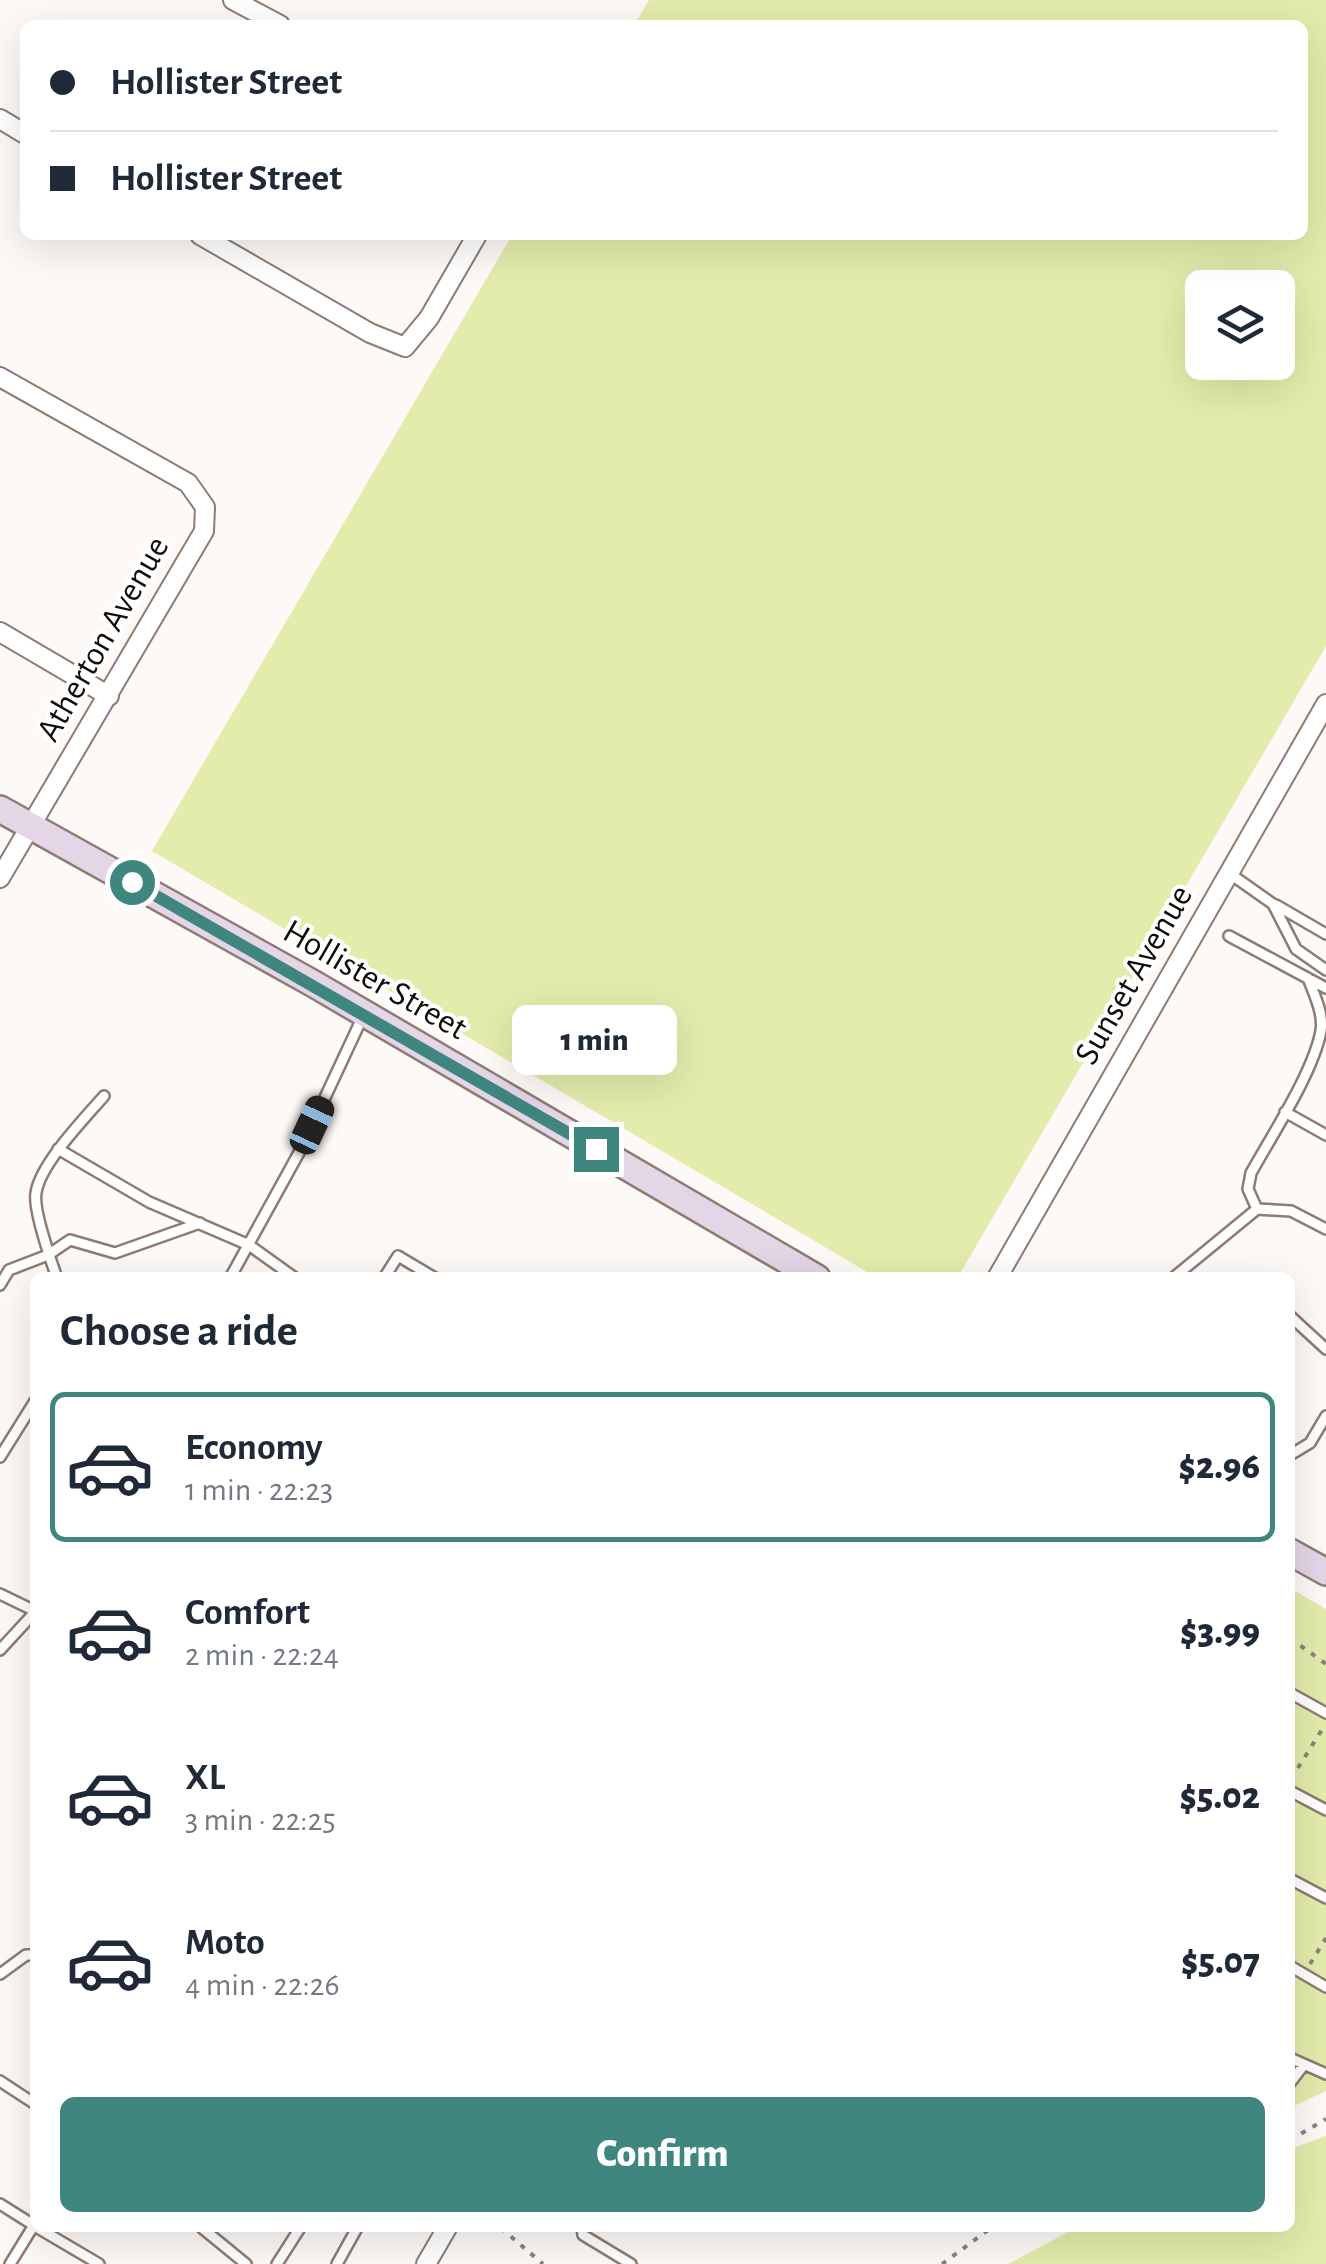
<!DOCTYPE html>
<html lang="en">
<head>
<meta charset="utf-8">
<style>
  body { margin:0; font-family:"Alegreya Sans",sans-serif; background:#f2f2f3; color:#1f2937; height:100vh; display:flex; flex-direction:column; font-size:38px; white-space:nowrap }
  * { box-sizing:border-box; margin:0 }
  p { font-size:32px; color:#747a83 }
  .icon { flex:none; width:55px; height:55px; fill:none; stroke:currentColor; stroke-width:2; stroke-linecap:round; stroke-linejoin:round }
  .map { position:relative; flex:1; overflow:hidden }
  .drawer { position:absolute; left:30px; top:1272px; width:1265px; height:960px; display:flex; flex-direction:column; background:#fff; border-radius:15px; box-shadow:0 10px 40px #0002 }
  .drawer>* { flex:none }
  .banner { position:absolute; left:20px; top:20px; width:1288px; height:220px; border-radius:15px; box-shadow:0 10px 40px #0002; display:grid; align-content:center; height:220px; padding:0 30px; background:#fff }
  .fabs { position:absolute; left:1185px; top:270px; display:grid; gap:20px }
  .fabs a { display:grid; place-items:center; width:110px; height:110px; border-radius:15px; background:#fff; box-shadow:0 10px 40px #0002; font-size:50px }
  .end { position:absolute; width:45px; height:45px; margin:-22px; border:12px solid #3f867f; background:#fff; box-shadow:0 0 0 5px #fff }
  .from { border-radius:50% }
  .bubble { position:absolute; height:70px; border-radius:15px; background:#fff; box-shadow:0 10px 40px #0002; font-size:32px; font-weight:800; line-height:70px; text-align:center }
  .car { position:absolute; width:30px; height:60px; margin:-30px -15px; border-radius:12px; box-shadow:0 0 8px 2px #0007; background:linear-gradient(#222 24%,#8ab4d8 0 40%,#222 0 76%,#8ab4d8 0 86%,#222 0) }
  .banner b { display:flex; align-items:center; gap:35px; height:95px; font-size:38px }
  .banner b+b { border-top:2px solid #e0e1e3 }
  .banner i { width:25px; height:25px; background:#1f2937 }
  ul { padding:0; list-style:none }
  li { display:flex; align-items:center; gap:30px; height:150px; margin:0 20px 15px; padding:0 10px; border:5px solid transparent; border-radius:15px }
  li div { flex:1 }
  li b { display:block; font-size:38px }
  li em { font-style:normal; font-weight:800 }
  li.selected { border-color:#3f867f }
  li>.icon { width:90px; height:90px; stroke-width:1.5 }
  h2 { padding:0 30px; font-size:45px; line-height:120px }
  .cta { display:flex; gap:20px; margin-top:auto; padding:20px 30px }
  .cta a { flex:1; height:115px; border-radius:15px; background:#3f867f; color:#fff; font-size:40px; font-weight:800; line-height:115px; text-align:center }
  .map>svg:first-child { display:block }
  .green { fill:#e3ecab; fill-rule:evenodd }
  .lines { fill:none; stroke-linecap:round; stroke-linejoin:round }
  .lane-casing { stroke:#8e7c72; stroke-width:14 }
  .street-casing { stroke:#8e7c72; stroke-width:22 }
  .secondary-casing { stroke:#8e7c72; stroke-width:30 }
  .path { stroke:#88837f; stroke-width:4; stroke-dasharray:5 8; stroke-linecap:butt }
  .lane { stroke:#fff; stroke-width:9 }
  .street { stroke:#fff; stroke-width:18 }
  .secondary { stroke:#e4d5e7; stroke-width:25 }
  .route { stroke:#3f867f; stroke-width:12 }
  .labels { text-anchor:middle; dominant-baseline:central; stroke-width:8; stroke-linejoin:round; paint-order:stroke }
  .street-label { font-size:35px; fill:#120c08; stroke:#fff }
</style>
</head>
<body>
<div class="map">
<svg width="1326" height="2264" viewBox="0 0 1326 2264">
  <rect width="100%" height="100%" fill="#fdf9f6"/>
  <path class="green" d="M649,0H1326V646L958,1277H876L152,851L512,235H1302V25H634ZM1202,288H1278V362H1202Z
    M1290,1588L1326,1609V2091L1290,2108Z
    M1326,2136V2264H1008L1076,2228H1290V2149Z"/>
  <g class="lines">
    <g class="lane-casing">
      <path id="lane" d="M1229,873L1273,904L1296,949L1326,970
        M1276,905L1326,934
        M1229,936L1326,988
        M1285,1112L1326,1135
        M58,1149L149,1202L249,1245L295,1278
        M1257,1209L1248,1189L1251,1173C1272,1135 1313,1073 1321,1031C1324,1014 1314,994 1308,978
        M57,1278C51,1261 33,1209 36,1193C40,1164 85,1118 104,1096
        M230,1278L301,1149L363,1016
        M384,1278L398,1256L435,1278
        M1173,1278L1257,1209L1291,1211L1326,1229
        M0,1285L9,1270L48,1255L70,1240L115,1253L200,1223
        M1290,1316L1326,1349
        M1290,1455L1310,1443L1326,1416
        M0,1457L35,1401
        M0,1594L35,1611
        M0,1650L35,1612
        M1290,1693L1326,1713
        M1290,1791L1326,1810
        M1290,1879L1326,1898
        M1290,1966L1326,1987
        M0,1974L26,1955H35
        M1290,2058L1326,2074
        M0,2081L35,2104
        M1290,2083L1303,2066
        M0,2204L35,2226
        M38,2228L99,2264
        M202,2228L246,2264
        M582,2228L583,2235L631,2264
        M10,2264L34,2225
        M277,2264L300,2228
        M337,2264L357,2228"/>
    </g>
    <g class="street-casing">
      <path id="street" d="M233,0L280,25
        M0,119L25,134
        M200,235L370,333L405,347L429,318L477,235
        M0,377L188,483L205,507L204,531L0,878
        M0,632L109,696
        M997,1278L1326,704
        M426,2264L447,2228"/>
    </g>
    <g class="secondary-casing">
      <path id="secondary" d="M0,809L314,984L817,1278
        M1290,1552L1326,1572"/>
    </g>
    <path class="path" d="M1290,1638L1326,1664
      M1291,1779L1323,1728
      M1310,1964L1326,1938
      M1290,2140L1326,2119
      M501,2228L543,2264
      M942,2264L991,2228"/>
    <use href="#lane" class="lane"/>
    <use href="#street" class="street"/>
    <use href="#secondary" class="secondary"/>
  </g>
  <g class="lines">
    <path class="route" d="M132,882L596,1149"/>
  </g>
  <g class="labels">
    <g class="street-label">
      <text transform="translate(103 639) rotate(-60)">Atherton Avenue</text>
      <text transform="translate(1134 975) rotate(-60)">Sunset Avenue</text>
      <text transform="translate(375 980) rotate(30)">Hollister Street</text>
    </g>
  </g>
</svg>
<div class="fabs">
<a><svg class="icon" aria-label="layers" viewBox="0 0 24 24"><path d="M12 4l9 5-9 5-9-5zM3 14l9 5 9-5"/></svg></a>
</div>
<i class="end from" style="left:132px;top:882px"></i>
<i class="end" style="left:596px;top:1149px"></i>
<div class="bubble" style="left:512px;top:1005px;width:165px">1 min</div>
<i class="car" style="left:312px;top:1125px;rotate:25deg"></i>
<div class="banner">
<b><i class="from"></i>Hollister Street</b>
<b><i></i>Hollister Street</b>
</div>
<section class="drawer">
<h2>Choose a ride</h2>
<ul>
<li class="selected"><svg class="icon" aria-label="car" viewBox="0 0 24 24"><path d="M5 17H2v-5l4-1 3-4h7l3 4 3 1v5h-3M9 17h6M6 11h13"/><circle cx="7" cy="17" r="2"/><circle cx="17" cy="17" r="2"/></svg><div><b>Economy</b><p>1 min · 22:23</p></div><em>$2.96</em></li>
<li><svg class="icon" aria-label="car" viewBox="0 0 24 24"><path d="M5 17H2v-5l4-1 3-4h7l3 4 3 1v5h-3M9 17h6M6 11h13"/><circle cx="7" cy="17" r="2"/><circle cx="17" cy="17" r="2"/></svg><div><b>Comfort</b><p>2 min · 22:24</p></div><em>$3.99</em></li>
<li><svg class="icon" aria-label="car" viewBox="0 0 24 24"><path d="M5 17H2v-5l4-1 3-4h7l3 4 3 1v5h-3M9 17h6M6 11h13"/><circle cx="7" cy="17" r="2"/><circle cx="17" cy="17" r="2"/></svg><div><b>XL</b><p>3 min · 22:25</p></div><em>$5.02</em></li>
<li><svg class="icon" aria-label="car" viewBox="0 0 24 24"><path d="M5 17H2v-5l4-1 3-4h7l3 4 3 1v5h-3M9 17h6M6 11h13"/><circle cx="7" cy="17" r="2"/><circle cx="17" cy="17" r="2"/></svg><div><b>Moto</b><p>4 min · 22:26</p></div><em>$5.07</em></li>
</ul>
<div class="cta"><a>Confirm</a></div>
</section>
</div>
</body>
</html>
